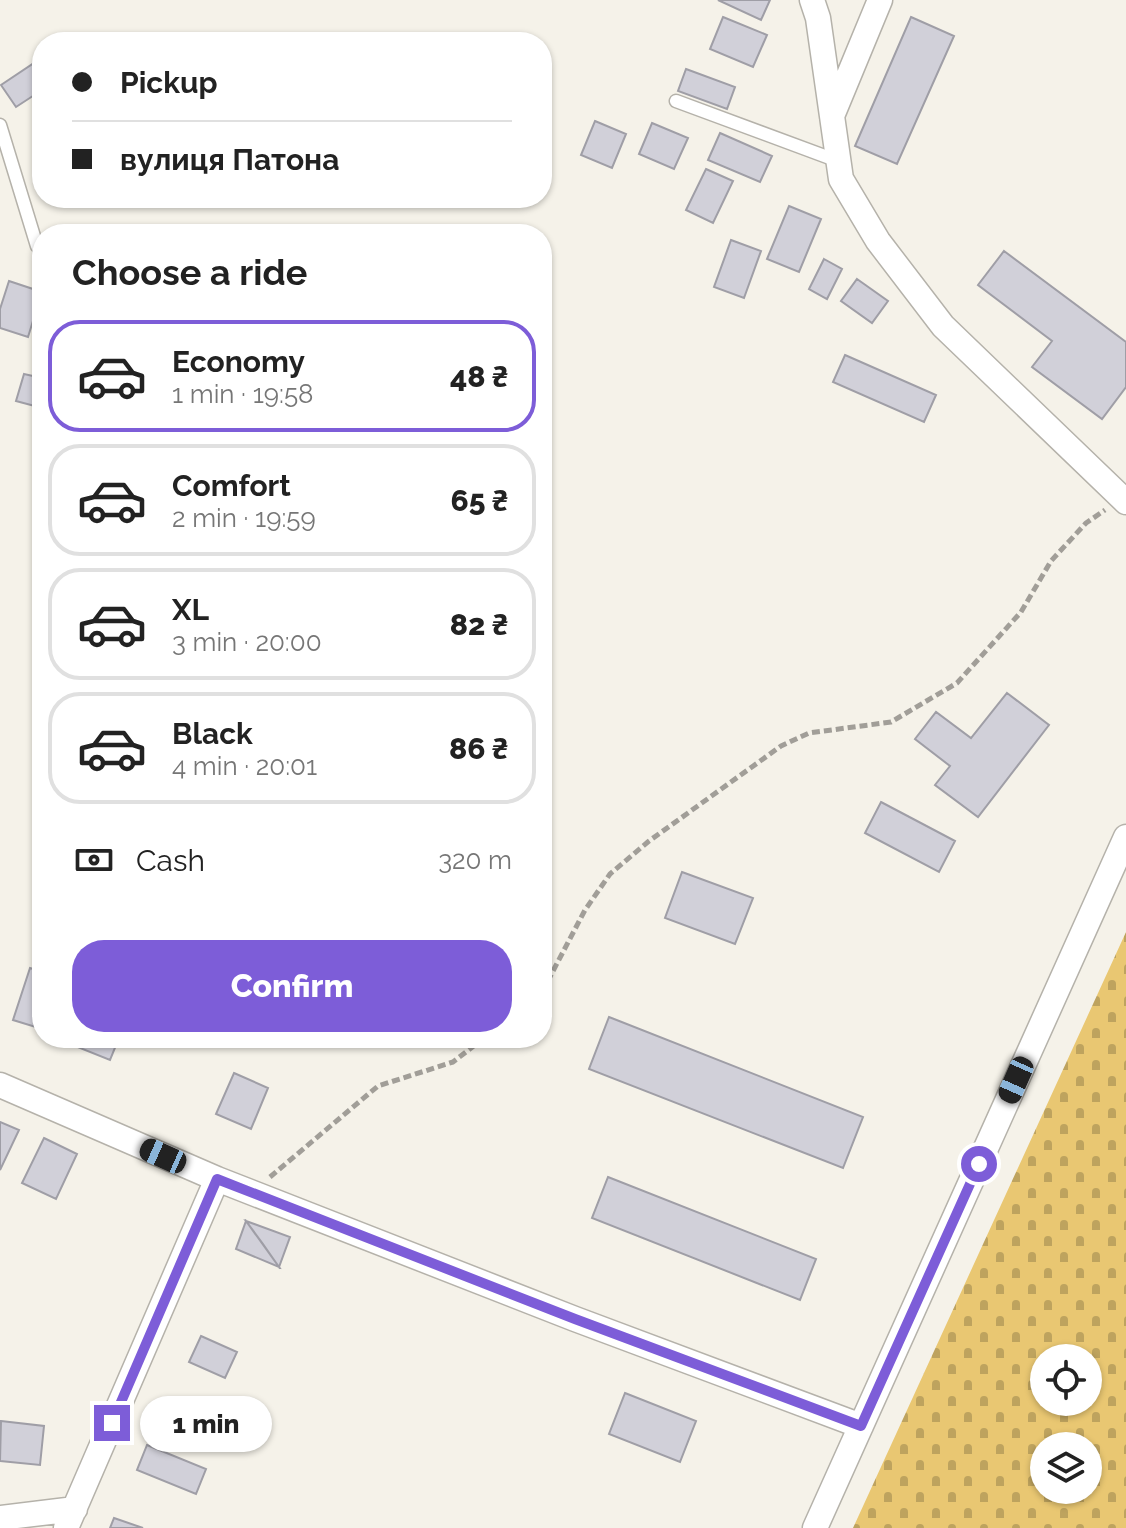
<!DOCTYPE html>
<html lang="en">
<head>
<meta charset="utf-8">
<style>
  body { margin:0; font-family:Raleway,sans-serif; background:#f2f2f2; color:#222; height:100vh; display:flex; flex-direction:column; font-size:30px; white-space:nowrap }
  * { box-sizing:border-box; margin:0 }
  p { font-size:26px; color:#767676 }
  .icon { flex:none; width:44px; height:44px; fill:none; stroke:currentColor; stroke-width:2; stroke-linecap:round; stroke-linejoin:round }
  .map { position:relative; flex:1; overflow:hidden }
  .details { position:absolute; left:32px; top:224px; width:520px; height:824px; display:flex; flex-direction:column; background:#fff; border-radius:32px; box-shadow:0 2px 6px #0004 }
  .details>* { flex:none }
  .banner { position:absolute; left:32px; top:32px; width:520px; height:176px; border-radius:32px; box-shadow:0 2px 6px #0004; display:grid; align-content:center; height:176px; padding:0 40px; background:#fff }
  .buttons { position:absolute; left:1030px; top:1344px; display:grid; gap:16px }
  .buttons a { display:grid; place-items:center; width:72px; height:72px; border-radius:50%; background:#fff; box-shadow:0 2px 6px #0004; font-size:40px }
  .end { position:absolute; width:36px; height:36px; margin:-18px; border:10px solid #7d5dd8; background:#fff; box-shadow:0 0 0 4px #fff }
  .from { border-radius:50% }
  .bubble { position:absolute; height:56px; border-radius:28px; background:#fff; box-shadow:0 2px 6px #0004; font-size:26px; font-weight:800; line-height:56px; text-align:center }
  .car { position:absolute; width:24px; height:48px; margin:-24px -12px; border-radius:10px; box-shadow:0 0 6px 2px #0007; background:linear-gradient(#222 24%,#8ab4d8 0 40%,#222 0 76%,#8ab4d8 0 86%,#222 0) }
  .banner b { display:flex; align-items:center; gap:28px; height:76px; font-size:30px }
  .banner b+b { border-top:2px solid #e0e0e0 }
  .banner i { width:20px; height:20px; background:#222 }
  ul { padding:0; list-style:none }
  li { display:flex; align-items:center; gap:24px; height:112px; margin:0 16px 12px; padding:0 24px; border:4px solid #e0e0e0; border-radius:32px }
  li div { flex:1 }
  li b { display:block; font-size:30px }
  li em { font-style:normal; font-weight:800 }
  li.current { border-color:#7d5dd8 }
  li>.icon { width:72px; height:72px; stroke-width:1.5 }
  h2 { padding:0 40px; font-size:36px; line-height:96px }
  .pay { display:flex; align-items:center; gap:20px; height:88px; padding:0 40px; font-size:30px }
  .pay p { margin-inline-start:auto }
  .button { display:flex; gap:16px; margin-top:auto; padding:16px 40px }
  .button a { flex:1; height:92px; border-radius:32px; background:#7d5dd8; color:#fff; font-size:32px; font-weight:800; line-height:92px; text-align:center }
  .map>svg:first-child { display:block }
  .cemetery { fill:url(#cemetery-stones); fill-rule:evenodd }
  .building { fill:#d1d0d9; stroke:#9f9ea6; stroke-width:2 }
  .lines { fill:none; stroke-linecap:round; stroke-linejoin:round }
  .service-casing { stroke:#b5b2aa; stroke-width:15 }
  .minor-casing { stroke:#b5b2aa; stroke-width:27 }
  .path { stroke:#a19e98; stroke-width:5; stroke-dasharray:8 4; stroke-linecap:butt }
  .service { stroke:#fff; stroke-width:12 }
  .minor { stroke:#fff; stroke-width:24 }
  .route { stroke:#7d5dd8; stroke-width:10 }
</style>
</head>
<body>
<div class="map">
<svg width="1126" height="1528" viewBox="0 0 1126 1528">
  <defs>
    <pattern id="cemetery-stones" width="16" height="16" patternUnits="userSpaceOnUse" patternTransform="scale(2)"><rect width="16" height="16" fill="#e9c772"/><path d="M2 7V4a2 2 0 0 1 4 0v3zM10 15v-3a2 2 0 0 1 4 0v3z" fill="#bea35e"/></pattern>
  </defs>
  <rect width="100%" height="100%" fill="#f5f2e9"/>
  <path class="cemetery" d="M1126,932V1528H853ZM1044,1358H1088V1402H1044ZM1044,1446H1088V1490H1044Z"/>
  <path class="building" d="M718,0H770L761,20Z
    M723,17L767,35L753,67L710,49Z
    M911,17L954,36L897,164L855,146Z
    M37,61L42,69V90L16,107L1,85Z
    M686,69L735,87L727,109L678,91Z
    M595,121L626,134L612,168L581,155Z
    M652,123L688,138L674,169L639,154Z
    M720,133L772,156L760,182L708,160Z
    M706,169L733,181L713,223L686,210Z
    M789,206L821,219L799,272L767,259Z
    M731,240L761,251L744,298L714,287Z
    M1004,251L1126,342V387L1102,419L1032,367L1052,341L978,285Z
    M824,259L842,269L827,299L809,289Z
    M857,279L888,301L872,323L841,301Z
    M9,281L42,292L28,337L0,328V309Z
    M845,355L936,395L924,422L833,382Z
    M24,374L42,378V408L16,401Z
    M1007,693L1049,725L978,817L935,785L950,766L915,739L936,712L971,738Z
    M881,802L955,841L939,872L865,833Z
    M682,872L753,898L735,944L665,918Z
    M30,968L42,972V1029L13,1020Z
    M609,1017L863,1117L843,1168L589,1069Z
    M78,1038H119L110,1060L75,1046Z
    M234,1073L268,1088L251,1129L216,1114Z
    M0,1122L19,1130L0,1170Z
    M44,1138L77,1154L56,1199L22,1183Z
    M608,1177L816,1259L800,1300L592,1218Z
    M246,1221L290,1237L279,1267L263,1244Z
    M246,1221L279,1267L236,1249Z
    M201,1336L237,1352L225,1378L189,1362Z
    M625,1393L696,1421L680,1462L609,1434Z
    M1,1421L44,1426L40,1465L0,1461Z
    M147,1445L206,1469L196,1494L137,1470Z
    M114,1518L143,1528H110Z"/>
  <g class="lines">
    <g class="service-casing">
      <path id="service" d="M676,101L838,161
        M0,125L37,246L42,251"/>
    </g>
    <g class="minor-casing">
      <path id="minor" d="M812,0L818,18L841,179L878,241L943,326L1126,502
        M832,116L880,0
        M0,1085L217,1179L575,1319L861,1426
        M0,1518L75,1509
        M66,1528L217,1179
        M815,1528L1126,837"/>
    </g>
    <path class="path" d="M542,992L585,910L610,874L649,841L781,746L809,733L891,722L957,683L1021,612L1051,561L1086,523L1105,510
      M270,1177L378,1086L453,1062L484,1038"/>
    <use href="#service" class="service"/>
    <use href="#minor" class="minor"/>
  </g>
  <g class="lines">
    <path class="route" d="M112,1423L217,1179L575,1319L861,1426L979,1164"/>
  </g>
</svg>
<div class="buttons">
<a><svg class="icon" aria-label="locate" viewBox="0 0 24 24"><circle cx="12" cy="12" r="6"/><path d="M12 2v4M12 18v4M2 12h4M18 12h4"/></svg></a>
<a><svg class="icon" aria-label="layers" viewBox="0 0 24 24"><path d="M12 4l9 5-9 5-9-5zM3 14l9 5 9-5"/></svg></a>
</div>
<i class="end from" style="left:979px;top:1164px"></i>
<i class="end" style="left:112px;top:1423px"></i>
<div class="bubble" style="left:140px;top:1396px;width:132px">1 min</div>
<i class="car" style="left:1016px;top:1080px;rotate:204deg"></i>
<i class="car" style="left:163px;top:1156px;rotate:294deg"></i>
<div class="banner">
<b><i class="from"></i>Pickup</b>
<b><i></i>вулиця Патона</b>
</div>
<section class="details">
<h2>Choose a ride</h2>
<ul>
<li class="current"><svg class="icon" aria-label="car" viewBox="0 0 24 24"><path d="M5 17H2v-5l4-1 3-4h7l3 4 3 1v5h-3M9 17h6M6 11h13"/><circle cx="7" cy="17" r="2"/><circle cx="17" cy="17" r="2"/></svg><div><b>Economy</b><p>1 min · 19:58</p></div><em>48 ₴</em></li>
<li><svg class="icon" aria-label="car" viewBox="0 0 24 24"><path d="M5 17H2v-5l4-1 3-4h7l3 4 3 1v5h-3M9 17h6M6 11h13"/><circle cx="7" cy="17" r="2"/><circle cx="17" cy="17" r="2"/></svg><div><b>Comfort</b><p>2 min · 19:59</p></div><em>65 ₴</em></li>
<li><svg class="icon" aria-label="car" viewBox="0 0 24 24"><path d="M5 17H2v-5l4-1 3-4h7l3 4 3 1v5h-3M9 17h6M6 11h13"/><circle cx="7" cy="17" r="2"/><circle cx="17" cy="17" r="2"/></svg><div><b>XL</b><p>3 min · 20:00</p></div><em>82 ₴</em></li>
<li><svg class="icon" aria-label="car" viewBox="0 0 24 24"><path d="M5 17H2v-5l4-1 3-4h7l3 4 3 1v5h-3M9 17h6M6 11h13"/><circle cx="7" cy="17" r="2"/><circle cx="17" cy="17" r="2"/></svg><div><b>Black</b><p>4 min · 20:01</p></div><em>86 ₴</em></li>
</ul>
<div class="pay"><svg class="icon" aria-label="cash" viewBox="0 0 24 24"><path d="M3 7h18v10H3z"/><circle cx="12" cy="12" r="2"/></svg>Cash<p>320 m</p></div>
<div class="button"><a>Confirm</a></div>
</section>
</div>
</body>
</html>
